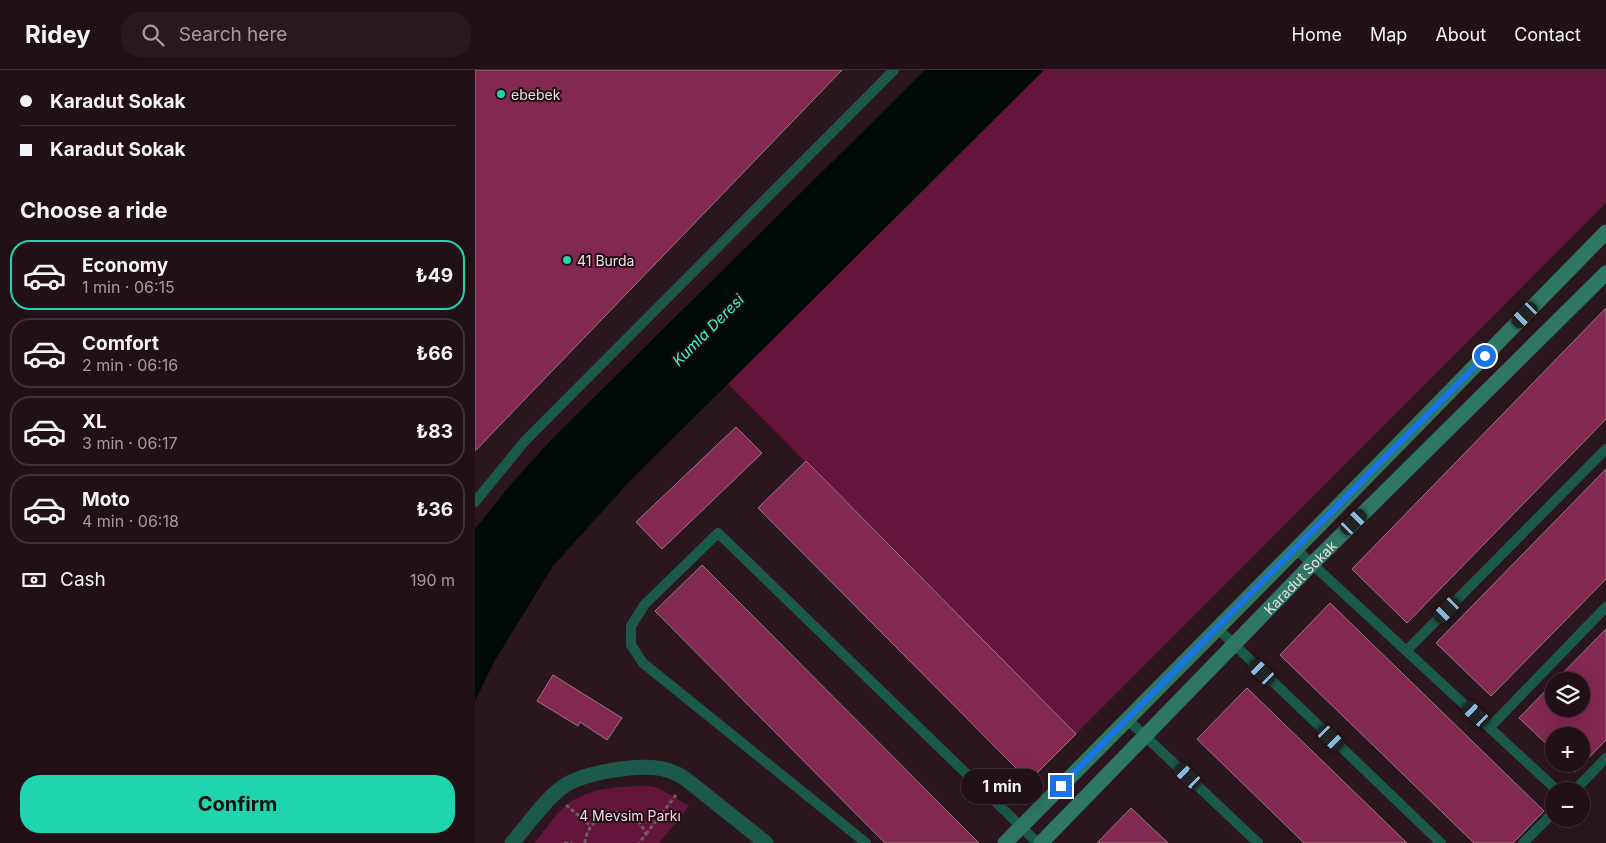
<!DOCTYPE html>
<html lang="en">
<head>
<meta charset="utf-8">
<style>
  body { margin:0; font-family:Inter,sans-serif; background:#29191f; color:#f1f3f6; height:100vh; display:flex; flex-direction:column; font-size:19px; white-space:nowrap }
  * { box-sizing:border-box; margin:0 }
  p { font-size:16px; color:#a29da1 }
  .icon { flex:none; width:28px; height:28px; fill:none; stroke:currentColor; stroke-width:2; stroke-linecap:round; stroke-linejoin:round }
  .map { position:relative; flex:1; overflow:hidden }
  .sheet { display:flex; flex-direction:column; background:#211016; width:475px }
  .sheet>* { flex:none }
  .hud { display:grid; align-content:center; height:110px; padding:0 20px; background:#211016 }
  .tools { position:absolute; left:1070px; top:602px; display:grid; gap:10px }
  .tools a { display:grid; place-items:center; width:45px; height:45px; border-radius:50%; background:#211016; box-shadow:0 5px 20px #0002,0 0 0 1px #3e3035; font-size:25px }
  .end { position:absolute; width:22px; height:22px; margin:-11px; border:6px solid #1a73e8; background:#fff; box-shadow:0 0 0 2px #fff }
  .from { border-radius:50% }
  .bubble { position:absolute; height:35px; border-radius:18px; background:#211016; box-shadow:0 5px 20px #0002,0 0 0 1px #3e3035; font-size:16px; font-weight:700; line-height:35px; text-align:center }
  .car { position:absolute; width:15px; height:30px; margin:-15px -8px; border-radius:6px; box-shadow:0 0 4px 1px #0007; background:linear-gradient(#222 24%,#8ab4d8 0 40%,#222 0 76%,#8ab4d8 0 86%,#222 0) }
  .hud b { display:flex; align-items:center; gap:18px; height:48px; font-size:19px }
  .hud b+b { border-top:1px solid #3e3035 }
  .hud i { width:12px; height:12px; background:#f1f3f6 }
  ul { padding:0; list-style:none }
  li { display:flex; align-items:center; gap:15px; height:70px; margin:0 10px 8px; padding:0 10px; border:2px solid #3e3035; border-radius:20px }
  li div { flex:1 }
  li b { display:block; font-size:19px }
  li em { font-style:normal; font-weight:700 }
  li.current { border-color:#1fd5b0 }
  li>.icon { width:45px; height:45px; stroke-width:1.5 }
  h2 { padding:0 20px; font-size:22px; line-height:60px }
  .pay { display:flex; align-items:center; gap:12px; height:55px; padding:0 20px; font-size:19px }
  .pay p { margin-inline-start:auto }
  .action { display:flex; gap:10px; margin-top:auto; padding:10px 20px }
  .action a { flex:1; height:58px; border-radius:20px; background:#1fd5b0; color:#111; font-size:20px; font-weight:700; line-height:58px; text-align:center }
  header { display:flex; align-items:center; gap:30px; box-sizing:border-box; height:70px; padding:0 25px; background:#211016; border-bottom:1px solid #3e3035 }
  header strong { font-size:24px }
  nav { display:flex; gap:28px; margin-inline-start:auto; font-size:18px }
  .search { width:350px; height:45px; background:#29191f; display:flex; align-items:center; gap:12px; box-sizing:border-box; padding:0 18px; border-radius:20px; color:#a29da1; font-size:19px }
  main { display:flex; flex:1; min-height:0 }
  .map>svg:first-child { display:block }
  .green { fill:#64153b }
  .water { fill:#000b07 }
  .building { fill:#832851; stroke:#977a84 }
  .lines { fill:none; stroke-linecap:round; stroke-linejoin:round }
  .path { stroke:#6f5b62; stroke-width:3; stroke-dasharray:4 2.5; stroke-linecap:butt }
  .lane { stroke:#1b5a4b; stroke-width:10 }
  .street { stroke:#1b5a4b; stroke-width:15 }
  .secondary { stroke:#2f7765; stroke-width:15 }
  .route { stroke:#1a73e8; stroke-width:6 }
  .poi-dot { fill:#1fd5b0; stroke:#220d15; stroke-width:2 }
  .labels { text-anchor:middle; dominant-baseline:central; stroke-width:4; stroke-linejoin:round; paint-order:stroke }
  .poi-label { font-size:14px; fill:#f1e0e5; stroke:#220d15; text-anchor:start }
  .street-label { font-size:14px; fill:#f1e0e5; stroke:#220d15 }
  .park-label { font-size:14px; fill:#f3d8e1; stroke:#220d15 }
  .water-label { font-size:15px; font-style:italic; fill:#34fbd1; stroke:#220d15 }
</style>
</head>
<body>
<header>
<strong>Ridey</strong>
<div class="search"><svg class="icon" aria-label="search" viewBox="0 0 24 24"><circle cx="10" cy="10" r="6"/><path d="M15 15l6 6"/></svg>Search here</div>
<nav><a>Home</a><a>Map</a><a>About</a><a>Contact</a></nav>
</header>
<main>
<section class="sheet">
<div class="hud">
<b><i class="from"></i>Karadut Sokak</b>
<b><i></i>Karadut Sokak</b>
</div>
<h2>Choose a ride</h2>
<ul>
<li class="current"><svg class="icon" aria-label="car" viewBox="0 0 24 24"><path d="M5 17H2v-5l4-1 3-4h7l3 4 3 1v5h-3M9 17h6M6 11h13"/><circle cx="7" cy="17" r="2"/><circle cx="17" cy="17" r="2"/></svg><div><b>Economy</b><p>1 min · 06:15</p></div><em>₺49</em></li>
<li><svg class="icon" aria-label="car" viewBox="0 0 24 24"><path d="M5 17H2v-5l4-1 3-4h7l3 4 3 1v5h-3M9 17h6M6 11h13"/><circle cx="7" cy="17" r="2"/><circle cx="17" cy="17" r="2"/></svg><div><b>Comfort</b><p>2 min · 06:16</p></div><em>₺66</em></li>
<li><svg class="icon" aria-label="car" viewBox="0 0 24 24"><path d="M5 17H2v-5l4-1 3-4h7l3 4 3 1v5h-3M9 17h6M6 11h13"/><circle cx="7" cy="17" r="2"/><circle cx="17" cy="17" r="2"/></svg><div><b>XL</b><p>3 min · 06:17</p></div><em>₺83</em></li>
<li><svg class="icon" aria-label="car" viewBox="0 0 24 24"><path d="M5 17H2v-5l4-1 3-4h7l3 4 3 1v5h-3M9 17h6M6 11h13"/><circle cx="7" cy="17" r="2"/><circle cx="17" cy="17" r="2"/></svg><div><b>Moto</b><p>4 min · 06:18</p></div><em>₺36</em></li>
</ul>
<div class="pay"><svg class="icon" aria-label="cash" viewBox="0 0 24 24"><path d="M3 7h18v10H3z"/><circle cx="12" cy="12" r="2"/></svg>Cash<p>190 m</p></div>
<div class="action"><a>Confirm</a></div>
</section>
<div class="map">
<svg width="1131" height="773" viewBox="0 0 1131 773">
  <rect width="100%" height="100%" fill="#2c161e"/>
  <path class="green" d="M569,0H1131V133L601,664L253,314Z
    M173,716L184,718L214,736L184,773H59C69,762 78,747 89,737C115,716 141,717 173,716Z"/>
  <path class="water" d="M450,0H569L154,412L78,496L19,592L0,631V459L36,414L78,368Z"/>
  <path class="building" d="M0,0H367L0,381Z
    M1131,238V349L932,553L877,499Z
    M261,357L287,383L187,479L161,452Z
    M331,391L601,664L554,711L283,438Z
    M1131,399V509L1016,626L961,573Z
    M227,495L504,773H410L180,541Z
    M855,533L1069,741L1038,773H999L805,585Z
    M1131,559V670L1100,702L1091,694H1106V666H1079V681L1044,648L1079,612V639H1106V611H1080Z
    M78,605L147,648L132,670L105,652L103,656L62,631Z
    M772,618L932,773H829L722,669Z
    M656,738L693,773H622Z"/>
  <g class="lines">
    <path class="path" d="M91,735L116,756
      M171,764L201,725
      M89,773H97
      M110,773C112,749 139,733 159,748C165,752 168,758 171,764L164,773"/>
    <path class="lane" d="M0,432L49,372L419,0
      M821,479L1083,721
      M742,558L966,773
      M932,580L1131,379
      M653,650L783,773
      M1015,657L1131,537
      M1099,721L1131,688
      M391,773L168,593L156,575V556L170,534L243,463L563,773
      M1048,773L1079,742"/>
    <path class="street" d="M37,773C52,756 71,728 89,716C110,702 163,694 188,699C197,701 205,705 212,710L291,773"/>
    <g class="secondary">
      <path d="M530,773L821,479L1131,162"/>
      <path id="s1" d="M566,773L837,494L1131,203"/>
    </g>
  </g>
  <g class="lines">
    <path class="route" d="M586,716L1010,286"/>
  </g>
  <g class="poi-dot">
    <circle cx="26" cy="24" r="5"/>
    <circle cx="92" cy="190" r="5"/>
  </g>
  <g class="labels">
    <g class="poi-label">
      <text x="36" y="24">ebebek</text>
      <text x="102" y="190">41 Burda</text>
    </g>
    <g class="street-label">
      <text stroke="none"><textPath href="#s1" startOffset="371">Karadut Sokak</textPath></text>
    </g>
    <g class="park-label">
      <text x="155" y="745">4 Mevsim Parkı</text>
    </g>
    <g class="water-label">
      <text transform="translate(233 260) rotate(-45)">Kumla Deresi</text>
    </g>
  </g>
</svg>
<div class="tools">
<a><svg class="icon" aria-label="layers" viewBox="0 0 24 24"><path d="M12 4l9 5-9 5-9-5zM3 14l9 5 9-5"/></svg></a>
<a>+</a>
<a>−</a>
</div>
<i class="end from" style="left:1010px;top:286px"></i>
<i class="end" style="left:586px;top:716px"></i>
<div class="bubble" style="left:486px;top:699px;width:82px">1 min</div>
<i class="car" style="left:1050px;top:245px;rotate:224deg"></i>
<i class="car" style="left:879px;top:452px;rotate:46deg"></i>
<i class="car" style="left:972px;top:540px;rotate:224deg"></i>
<i class="car" style="left:787px;top:602px;rotate:314deg"></i>
<i class="car" style="left:1001px;top:644px;rotate:313deg"></i>
<i class="car" style="left:856px;top:668px;rotate:134deg"></i>
<i class="car" style="left:713px;top:706px;rotate:313deg"></i>
</div>
</main>
</body>
</html>
